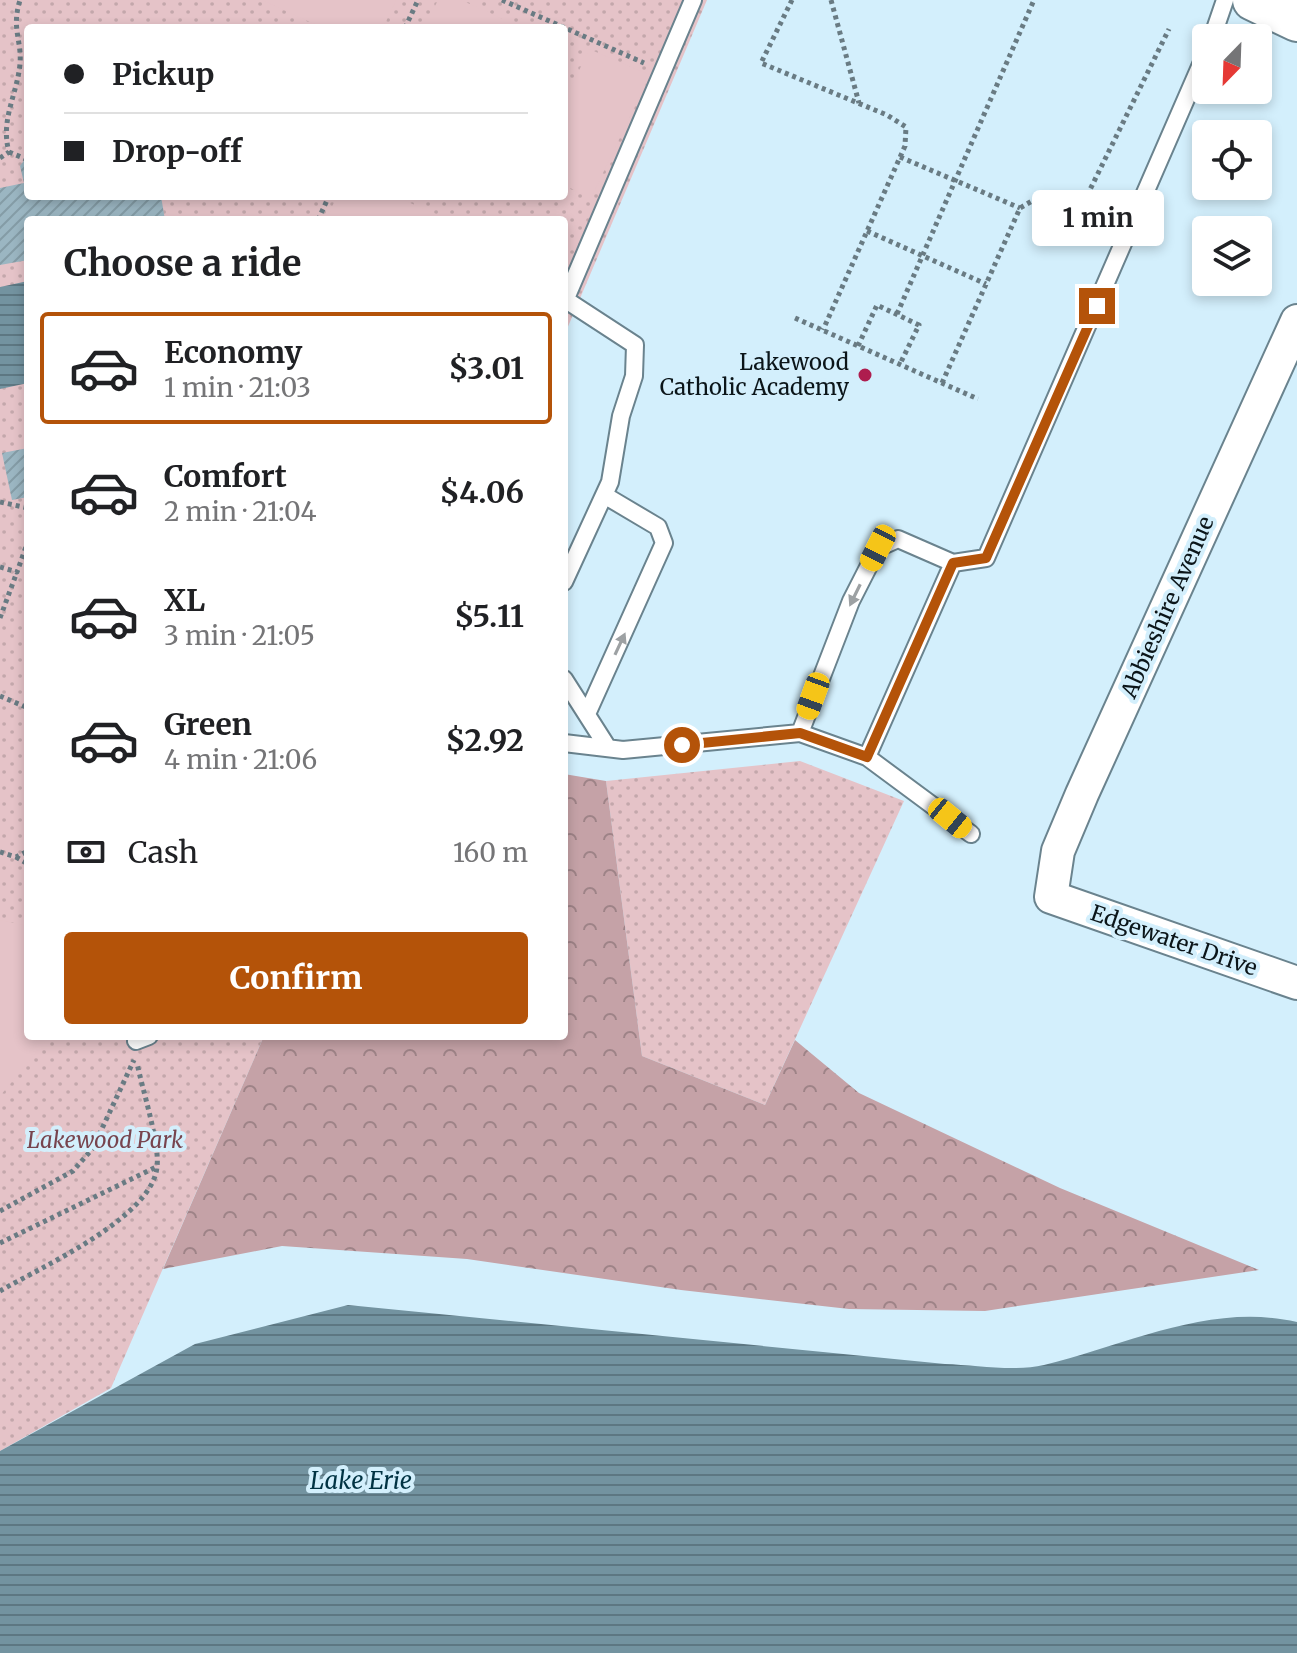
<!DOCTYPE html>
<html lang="en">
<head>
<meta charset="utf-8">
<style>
  body { margin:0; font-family:Merriweather,serif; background:#f6f6f6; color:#202124; height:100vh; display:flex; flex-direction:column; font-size:30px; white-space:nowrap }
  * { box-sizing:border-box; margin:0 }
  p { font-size:26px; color:#757577 }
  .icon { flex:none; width:44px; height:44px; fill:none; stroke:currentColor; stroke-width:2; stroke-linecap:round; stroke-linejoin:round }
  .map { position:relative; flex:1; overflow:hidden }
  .panel { position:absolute; left:24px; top:216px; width:544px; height:824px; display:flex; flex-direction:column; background:#fff; border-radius:8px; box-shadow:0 4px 12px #0003 }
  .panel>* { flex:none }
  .hud { position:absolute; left:24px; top:24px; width:544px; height:176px; border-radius:8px; box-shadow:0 4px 12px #0003; display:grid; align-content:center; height:176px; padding:0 40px; background:#fff }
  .needle { width:52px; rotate:203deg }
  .buttons { position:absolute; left:1192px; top:24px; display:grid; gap:16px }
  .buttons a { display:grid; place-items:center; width:80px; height:80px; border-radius:8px; background:#fff; box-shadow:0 4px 12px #0003; font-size:40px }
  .end { position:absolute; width:36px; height:36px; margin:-18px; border:10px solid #b45309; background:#fff; box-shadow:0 0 0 4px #fff }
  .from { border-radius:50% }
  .bubble { position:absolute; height:56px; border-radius:8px; background:#fff; box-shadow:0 4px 12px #0003; font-size:26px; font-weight:700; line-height:56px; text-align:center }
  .car { position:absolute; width:24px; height:48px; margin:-24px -12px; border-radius:10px; box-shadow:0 0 6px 2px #0007; background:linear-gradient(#f5c518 24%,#345 0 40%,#f5c518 0 76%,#345 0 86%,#f5c518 0) }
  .hud b { display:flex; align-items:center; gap:28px; height:76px; font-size:30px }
  .hud b+b { border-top:2px solid #e0e0e0 }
  .hud i { width:20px; height:20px; background:#202124 }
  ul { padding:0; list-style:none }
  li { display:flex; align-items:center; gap:24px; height:112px; margin:0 16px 12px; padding:0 24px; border:4px solid transparent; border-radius:8px }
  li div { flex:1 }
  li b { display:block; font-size:30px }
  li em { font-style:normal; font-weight:700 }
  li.current { border-color:#b45309 }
  li>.icon { width:72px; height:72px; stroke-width:1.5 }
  h2 { padding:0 40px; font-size:36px; line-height:96px }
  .pay { display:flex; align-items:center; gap:20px; height:88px; padding:0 40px; font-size:30px }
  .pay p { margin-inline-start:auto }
  .cta { display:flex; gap:16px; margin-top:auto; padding:16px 40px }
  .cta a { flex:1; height:92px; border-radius:8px; background:#b45309; color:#fff; font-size:32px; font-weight:700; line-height:92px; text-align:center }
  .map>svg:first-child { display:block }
  .grass { fill:url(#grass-dots); fill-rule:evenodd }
  .forest { fill:url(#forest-crowns) }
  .garden { fill:#e5c3c8 }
  .water { fill:url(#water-rules) }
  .building { fill:url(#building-hatch) }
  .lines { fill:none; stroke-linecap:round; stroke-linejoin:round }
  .service-casing { stroke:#6a838e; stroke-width:20 }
  .minor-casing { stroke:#6a838e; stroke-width:36 }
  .tertiary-casing { stroke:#6a838e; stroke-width:44 }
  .path { stroke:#697b83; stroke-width:5; stroke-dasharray:4 4; stroke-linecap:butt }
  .service { stroke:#fff; stroke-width:16 }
  .minor { stroke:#fff; stroke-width:32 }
  .tertiary { stroke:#fff; stroke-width:40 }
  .oneway { fill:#9da1a3 }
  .route { stroke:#b45309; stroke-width:10 }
  .poi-dot { fill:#ae1d4e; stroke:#d3effc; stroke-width:3 }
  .labels { text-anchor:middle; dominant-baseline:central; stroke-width:8; stroke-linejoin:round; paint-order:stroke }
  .poi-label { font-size:22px; fill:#0b1519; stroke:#d3effc; text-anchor:end }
  .street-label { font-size:22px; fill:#0b1519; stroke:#d3effc }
  .park-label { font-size:22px; font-style:italic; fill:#77444e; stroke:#d3effc }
  .water-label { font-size:24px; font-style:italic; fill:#013343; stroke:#d3effc }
</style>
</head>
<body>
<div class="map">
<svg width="1297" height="1653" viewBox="0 0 1297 1653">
  <defs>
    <pattern id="grass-dots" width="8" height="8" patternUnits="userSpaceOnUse" patternTransform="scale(2)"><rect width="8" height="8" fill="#e5c3c8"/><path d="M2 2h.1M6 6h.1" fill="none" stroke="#c3a7ab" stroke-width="1.8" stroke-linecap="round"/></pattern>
    <pattern id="forest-crowns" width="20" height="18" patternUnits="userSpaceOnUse" patternTransform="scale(2)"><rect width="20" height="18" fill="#c5a2a7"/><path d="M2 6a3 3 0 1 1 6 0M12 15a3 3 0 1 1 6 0" fill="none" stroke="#9e8387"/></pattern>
    <pattern id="water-rules" width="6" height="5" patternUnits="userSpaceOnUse" patternTransform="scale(2)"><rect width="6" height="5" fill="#7393a0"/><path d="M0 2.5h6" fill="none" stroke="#5d7782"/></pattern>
    <pattern id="building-hatch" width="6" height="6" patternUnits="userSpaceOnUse" patternTransform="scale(2)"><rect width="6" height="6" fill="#9bb6c2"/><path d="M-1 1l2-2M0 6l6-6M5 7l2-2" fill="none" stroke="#849ca6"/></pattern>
  </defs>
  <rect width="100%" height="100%" fill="#d3effc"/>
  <path class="grass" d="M0,0H707L564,336V220H28V1036H264L111,1388L0,1451ZM28,28H564V196H28Z
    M800,761L904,801L765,1105L642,1056L606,781Z"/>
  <path class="forest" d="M564,774L606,781L642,1056L765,1105L795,1040L859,1093L1060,1188L1259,1270L985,1311L849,1309L681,1290L467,1259L282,1246L163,1269L264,1036H564Z"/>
  <path class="garden" d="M262,0H396L383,28H323Z
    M438,0H461L523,28H424Z
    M589,49L650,75L591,198L564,185V103Z
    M337,196H394L450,220H326Z
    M0,920L28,926V1036H50L0,1096Z"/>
  <path class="water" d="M28,281V383L0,389V287Z
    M348,1305L945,1364C975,1365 1015,1372 1044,1365C1127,1345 1210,1302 1297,1322V1653H0V1451L195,1344Z"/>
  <path class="building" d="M28,155V196H161L165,220H28V260L0,265V188L24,183L20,166Z
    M28,448V497L12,500L2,453Z"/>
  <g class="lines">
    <g class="service-casing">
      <path id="service" d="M1212,38L1225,0
        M564,303L693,0
        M564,582L610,482L621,416L634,376L635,345L566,300
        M564,679L608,748
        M587,714L664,543L658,527L604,495
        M800,733L851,601L878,548L898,539L953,563L986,558L1206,53
        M564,743L623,750L800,733L867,757L953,563
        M867,757L971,834
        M136,1041L149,1036"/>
    </g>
    <g class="minor-casing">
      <path id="minor" d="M1297,321L1082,794L1058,851L1051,897L1297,983"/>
    </g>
    <g class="tertiary-casing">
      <path id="tertiary" d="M1253,0L1297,21"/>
    </g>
    <path class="path" d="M502,0L644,63
      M792,0L761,63L887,115L906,127L905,146L823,330
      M831,0L859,103
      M405,28L418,0
      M9,152L28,160
      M900,157L1020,208
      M0,158L9,152C0,120 17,95 20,64C22,40 11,29 20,0
      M318,220L329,196
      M867,231L986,284
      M897,314L1034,0
      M795,318L978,399
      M858,346L877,305L919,325L900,364
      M942,383L1020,208L1032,201L1079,212L1169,29
      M0,502L28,508
      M0,567L17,572L28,541
      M0,618L17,572
      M0,696L28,708
      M0,852L16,857L28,851
      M16,857L28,864
      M0,1211L73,1171L93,1148L134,1060
      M0,1243L156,1167
      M0,1291C41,1267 152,1218 157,1167C160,1144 142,1088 137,1063"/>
    <use href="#service" class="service"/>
    <use href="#minor" class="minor"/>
    <use href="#tertiary" class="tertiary"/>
  </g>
  <defs><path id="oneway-solid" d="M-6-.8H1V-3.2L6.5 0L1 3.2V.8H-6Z" transform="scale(2)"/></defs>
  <g class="oneway">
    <use href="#oneway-solid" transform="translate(855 595) rotate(116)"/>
    <use href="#oneway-solid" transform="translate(620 644) rotate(-65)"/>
  </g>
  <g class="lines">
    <path class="route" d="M682,745L800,733L867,757L953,563L986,558L1097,306"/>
  </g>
  <circle class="poi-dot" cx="865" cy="375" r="8"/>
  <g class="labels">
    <g class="poi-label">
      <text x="849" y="362">Lakewood<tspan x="849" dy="25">Catholic Academy</tspan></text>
    </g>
    <g class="street-label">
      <text transform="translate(1167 607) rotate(-66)">Abbieshire Avenue</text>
      <text transform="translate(1174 940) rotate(19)">Edgewater Drive</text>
    </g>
    <g class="park-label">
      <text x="105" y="1140">Lakewood Park</text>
    </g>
    <g class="water-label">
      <text x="361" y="1480">Lake Erie</text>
    </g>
  </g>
</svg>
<div class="buttons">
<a><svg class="needle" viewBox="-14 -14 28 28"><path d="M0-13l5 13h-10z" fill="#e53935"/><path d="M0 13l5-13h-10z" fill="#757577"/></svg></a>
<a><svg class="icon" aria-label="locate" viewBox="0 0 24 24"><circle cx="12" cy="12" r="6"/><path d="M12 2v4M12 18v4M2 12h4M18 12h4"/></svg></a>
<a><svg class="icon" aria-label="layers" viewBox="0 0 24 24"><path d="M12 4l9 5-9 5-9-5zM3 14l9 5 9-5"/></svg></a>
</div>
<i class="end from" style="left:682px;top:745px"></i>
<i class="end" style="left:1097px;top:306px"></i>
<div class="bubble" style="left:1032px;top:190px;width:132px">1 min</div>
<i class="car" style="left:878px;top:548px;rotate:207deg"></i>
<i class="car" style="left:813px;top:696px;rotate:200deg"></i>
<i class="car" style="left:950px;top:818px;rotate:129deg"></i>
<div class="hud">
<b><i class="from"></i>Pickup</b>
<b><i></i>Drop-off</b>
</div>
<section class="panel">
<h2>Choose a ride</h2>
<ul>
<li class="current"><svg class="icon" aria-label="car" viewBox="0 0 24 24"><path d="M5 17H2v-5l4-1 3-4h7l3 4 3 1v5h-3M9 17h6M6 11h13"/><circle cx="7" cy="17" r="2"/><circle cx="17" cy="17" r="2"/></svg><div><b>Economy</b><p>1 min · 21:03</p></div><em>$3.01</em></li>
<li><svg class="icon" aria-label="car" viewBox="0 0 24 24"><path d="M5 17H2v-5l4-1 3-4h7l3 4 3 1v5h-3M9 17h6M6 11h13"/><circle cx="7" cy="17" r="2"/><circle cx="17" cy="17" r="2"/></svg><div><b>Comfort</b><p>2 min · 21:04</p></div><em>$4.06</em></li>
<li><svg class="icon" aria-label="car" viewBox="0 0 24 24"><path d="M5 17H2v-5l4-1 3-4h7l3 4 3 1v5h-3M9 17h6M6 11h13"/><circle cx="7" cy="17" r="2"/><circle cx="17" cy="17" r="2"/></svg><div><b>XL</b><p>3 min · 21:05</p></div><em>$5.11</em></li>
<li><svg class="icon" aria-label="car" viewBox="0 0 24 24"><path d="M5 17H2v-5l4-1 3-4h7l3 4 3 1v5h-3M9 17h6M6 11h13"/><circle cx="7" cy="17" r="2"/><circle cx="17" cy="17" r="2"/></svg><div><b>Green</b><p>4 min · 21:06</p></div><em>$2.92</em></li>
</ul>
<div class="pay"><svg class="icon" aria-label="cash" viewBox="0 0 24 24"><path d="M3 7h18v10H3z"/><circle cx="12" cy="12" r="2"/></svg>Cash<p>160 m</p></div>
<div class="cta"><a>Confirm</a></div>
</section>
</div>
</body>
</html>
